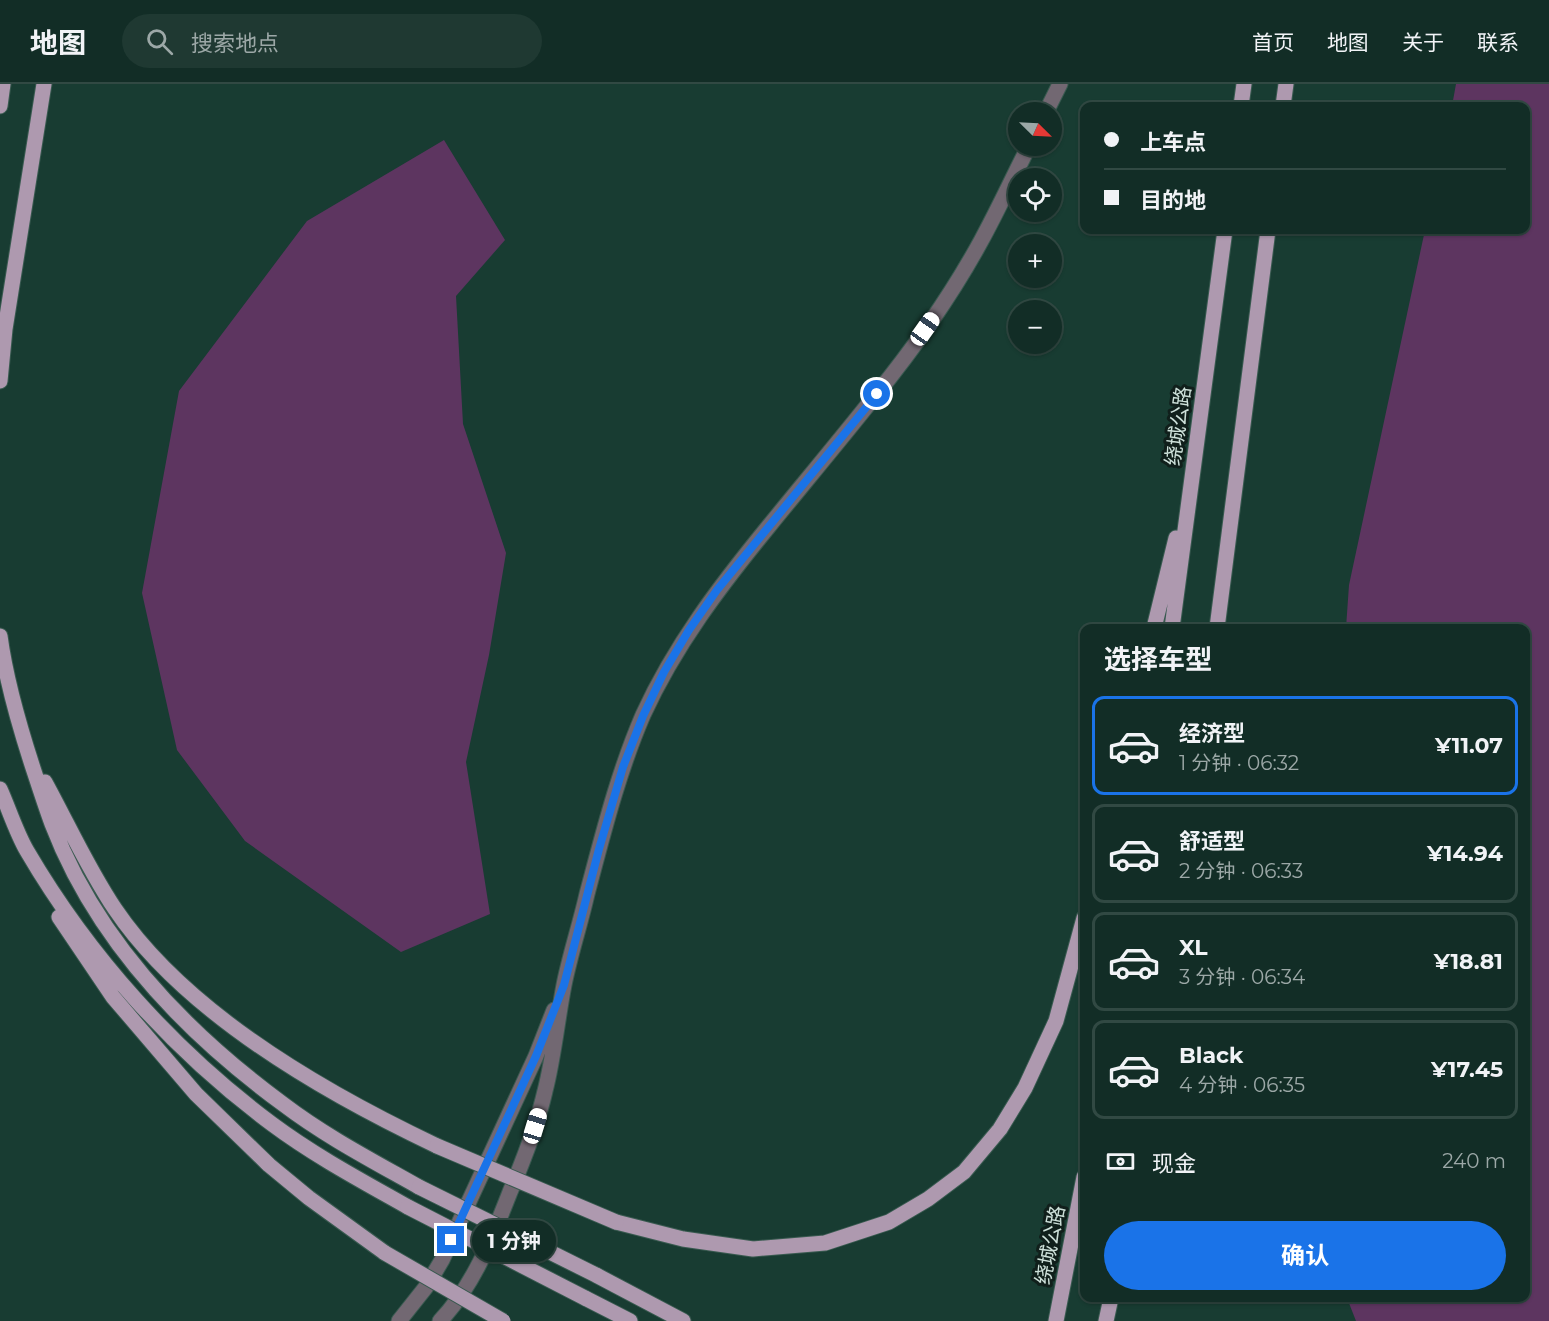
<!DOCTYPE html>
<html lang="zh">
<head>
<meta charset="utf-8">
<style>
  body { margin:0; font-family:Montserrat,"Noto Sans SC",sans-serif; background:#1f3932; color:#f1f3f6; height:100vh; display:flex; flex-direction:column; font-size:22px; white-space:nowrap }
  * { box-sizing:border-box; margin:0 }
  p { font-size:20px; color:#9ca8a7 }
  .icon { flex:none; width:33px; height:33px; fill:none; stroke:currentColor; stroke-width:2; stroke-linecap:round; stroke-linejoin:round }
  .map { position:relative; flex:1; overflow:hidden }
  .side { position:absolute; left:1080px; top:540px; width:450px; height:678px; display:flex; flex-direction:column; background:#122d26; border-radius:12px; box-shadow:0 2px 4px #0004,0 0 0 2px #314943 }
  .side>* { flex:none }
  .hud { position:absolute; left:1080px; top:18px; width:450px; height:132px; border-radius:12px; box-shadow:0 2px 4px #0004,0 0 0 2px #314943; display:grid; align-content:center; height:132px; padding:0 24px; background:#122d26 }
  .needle { width:39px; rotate:114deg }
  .buttons { position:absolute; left:1008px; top:18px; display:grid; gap:12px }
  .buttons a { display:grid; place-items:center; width:54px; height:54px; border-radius:50%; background:#122d26; box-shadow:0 2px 4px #0004,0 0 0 2px #314943; font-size:30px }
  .end { position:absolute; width:27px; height:27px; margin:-14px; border:8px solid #1a73e8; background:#fff; box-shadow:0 0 0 3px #fff }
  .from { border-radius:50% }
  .bubble { position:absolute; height:42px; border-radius:21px; background:#122d26; box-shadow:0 2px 4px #0004,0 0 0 2px #314943; font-size:20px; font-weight:700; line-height:42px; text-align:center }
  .car { position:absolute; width:18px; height:36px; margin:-18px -9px; border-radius:8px; box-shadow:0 0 4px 2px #0007; background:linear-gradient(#fff 24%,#345 0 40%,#fff 0 76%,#345 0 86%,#fff 0) }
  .hud b { display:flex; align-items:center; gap:21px; height:57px; font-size:22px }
  .hud b+b { border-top:2px solid #314943 }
  .hud i { width:15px; height:15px; background:#f1f3f6 }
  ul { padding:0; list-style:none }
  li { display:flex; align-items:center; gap:18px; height:99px; margin:0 12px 9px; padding:0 12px; border:3px solid #314943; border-radius:12px }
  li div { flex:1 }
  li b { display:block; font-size:22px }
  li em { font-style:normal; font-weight:700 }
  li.selected { border-color:#1a73e8 }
  li>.icon { width:54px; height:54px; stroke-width:1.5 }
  h2 { padding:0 24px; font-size:27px; line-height:72px }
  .pay { display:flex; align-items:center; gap:15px; height:66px; padding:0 24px; font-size:22px }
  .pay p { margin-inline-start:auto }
  .button { display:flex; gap:12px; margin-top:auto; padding:12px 24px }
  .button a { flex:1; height:69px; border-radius:36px; background:#1a73e8; color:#fff; font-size:24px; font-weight:700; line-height:69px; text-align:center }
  header { display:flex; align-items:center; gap:36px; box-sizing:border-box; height:84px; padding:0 30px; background:#122d26; border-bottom:2px solid #314943 }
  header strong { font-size:28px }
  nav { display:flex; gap:33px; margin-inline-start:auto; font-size:21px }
  .search { width:420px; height:54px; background:#1f3932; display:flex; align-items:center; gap:15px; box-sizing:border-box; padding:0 21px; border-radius:33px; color:#9ca8a7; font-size:22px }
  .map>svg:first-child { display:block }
  .green { fill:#5d3560 }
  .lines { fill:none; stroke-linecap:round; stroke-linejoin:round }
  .minor-casing { stroke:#395a50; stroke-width:17 }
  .primary-casing { stroke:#395a50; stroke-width:17 }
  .minor { stroke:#726872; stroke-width:15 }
  .primary { stroke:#ae99af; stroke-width:15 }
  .primary-bridge-casing { stroke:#395a50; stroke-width:17; stroke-linecap:butt }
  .primary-bridge { stroke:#ae99af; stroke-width:15 }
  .route { stroke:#1a73e8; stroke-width:8 }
  .labels { text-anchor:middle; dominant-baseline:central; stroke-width:6; stroke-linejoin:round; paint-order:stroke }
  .street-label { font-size:20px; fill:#cee1da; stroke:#101f1b }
</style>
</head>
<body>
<header>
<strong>地图</strong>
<div class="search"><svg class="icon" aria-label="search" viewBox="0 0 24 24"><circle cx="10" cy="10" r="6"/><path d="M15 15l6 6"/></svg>搜索地点</div>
<nav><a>首页</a><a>地图</a><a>关于</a><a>联系</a></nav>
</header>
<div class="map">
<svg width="1549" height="1237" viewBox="0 0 1549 1237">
  <rect width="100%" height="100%" fill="#183c32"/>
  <path class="green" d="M1456,0H1549V1237H1356L1347,1214H1526V544H1346L1349,501L1425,146H1526V22H1452Z
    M444,56L505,156L456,212L463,340L506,469L489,571L466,678L490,830L401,868L245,757L177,666L142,509L179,307L307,137Z"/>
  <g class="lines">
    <g class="minor-casing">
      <path id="minor" d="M1046,28L1060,0
        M399,1237L426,1203L442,1176L536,972L554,926
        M440,1237C474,1201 492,1154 510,1108C524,1075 537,1042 545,1007C554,972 557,937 564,901C570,871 580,841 587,810C603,750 618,689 643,631C675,561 720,502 769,442C804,399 840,356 875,312C914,264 951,212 981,157C998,126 1013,93 1029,62"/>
    </g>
    <g class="primary-casing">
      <path id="primary" d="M0,22L3,0
        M1241,22L1244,0
        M1283,22L1286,0
        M0,297L5,245L44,0
        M1154,544L1176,454
        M1172,544L1225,146
        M1217,544L1268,146
        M0,552C6,597 19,641 33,684C39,702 45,721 52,740C96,855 185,948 283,1020C325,1052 373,1077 419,1103
        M45,698C68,740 88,785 115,825C186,930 325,1009 437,1062
        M0,705C9,725 16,748 27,767C89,873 174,967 272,1040C315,1072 362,1097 408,1123
        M59,833L113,913L196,1010L269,1081L309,1114L385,1169
        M616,1138L683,1155L753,1165L825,1159L889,1138L928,1115L964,1088L1000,1045L1025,1004L1056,937L1084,834
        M596,1191L683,1237
        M585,1214L630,1237
        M1056,1237L1084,1093
        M1106,1237L1111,1214"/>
    </g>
    <use href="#minor" class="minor"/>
    <use href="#primary" class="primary"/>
    <g class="primary-bridge-casing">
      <path id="primary-bridge" d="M437,1062L616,1138
        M419,1103L596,1191
        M408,1123L585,1214
        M385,1169L503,1237"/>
    </g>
    <use href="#primary-bridge" class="primary-bridge"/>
  </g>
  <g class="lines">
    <path class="route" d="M451,1156L536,972L564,901L599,765L623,683L643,632L664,588L689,546L717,506L877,310"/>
  </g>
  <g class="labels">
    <g class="street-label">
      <text transform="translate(1178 342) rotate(-82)">绕城公路</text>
      <text transform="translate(1050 1161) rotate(-79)">绕城公路</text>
    </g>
  </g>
</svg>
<div class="buttons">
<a><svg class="needle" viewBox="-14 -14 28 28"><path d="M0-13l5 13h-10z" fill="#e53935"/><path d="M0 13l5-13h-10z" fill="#9ca8a7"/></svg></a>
<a><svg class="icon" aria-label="locate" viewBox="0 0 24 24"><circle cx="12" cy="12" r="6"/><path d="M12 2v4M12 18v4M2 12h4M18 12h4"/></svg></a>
<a>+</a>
<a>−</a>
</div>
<i class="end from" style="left:877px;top:310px"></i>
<i class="end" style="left:451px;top:1156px"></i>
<div class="bubble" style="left:472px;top:1136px;width:84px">1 分钟</div>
<i class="car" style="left:925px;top:245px;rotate:35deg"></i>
<i class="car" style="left:535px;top:1042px;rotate:17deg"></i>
<div class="hud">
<b><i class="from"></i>上车点</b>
<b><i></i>目的地</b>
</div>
<section class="side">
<h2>选择车型</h2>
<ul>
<li class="selected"><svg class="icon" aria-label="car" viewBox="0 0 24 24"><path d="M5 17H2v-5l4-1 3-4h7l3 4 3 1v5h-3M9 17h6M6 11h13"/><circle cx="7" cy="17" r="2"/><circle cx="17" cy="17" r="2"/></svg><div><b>经济型</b><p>1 分钟 · 06:32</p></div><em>¥11.07</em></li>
<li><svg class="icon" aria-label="car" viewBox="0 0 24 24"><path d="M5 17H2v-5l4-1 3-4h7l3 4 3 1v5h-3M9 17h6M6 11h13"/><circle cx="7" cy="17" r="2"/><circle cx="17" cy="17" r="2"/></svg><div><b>舒适型</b><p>2 分钟 · 06:33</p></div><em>¥14.94</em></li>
<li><svg class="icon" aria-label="car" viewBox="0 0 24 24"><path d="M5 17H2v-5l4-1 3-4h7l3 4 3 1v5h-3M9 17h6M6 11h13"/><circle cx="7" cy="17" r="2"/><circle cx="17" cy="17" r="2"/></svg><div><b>XL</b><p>3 分钟 · 06:34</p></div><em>¥18.81</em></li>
<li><svg class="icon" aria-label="car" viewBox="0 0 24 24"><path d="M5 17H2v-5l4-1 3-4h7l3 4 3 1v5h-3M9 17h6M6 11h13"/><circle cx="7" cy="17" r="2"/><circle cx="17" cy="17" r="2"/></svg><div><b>Black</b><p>4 分钟 · 06:35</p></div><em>¥17.45</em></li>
</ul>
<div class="pay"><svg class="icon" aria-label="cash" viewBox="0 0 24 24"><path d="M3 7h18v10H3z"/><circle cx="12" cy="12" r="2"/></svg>现金<p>240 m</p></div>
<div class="button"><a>确认</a></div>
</section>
</div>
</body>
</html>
